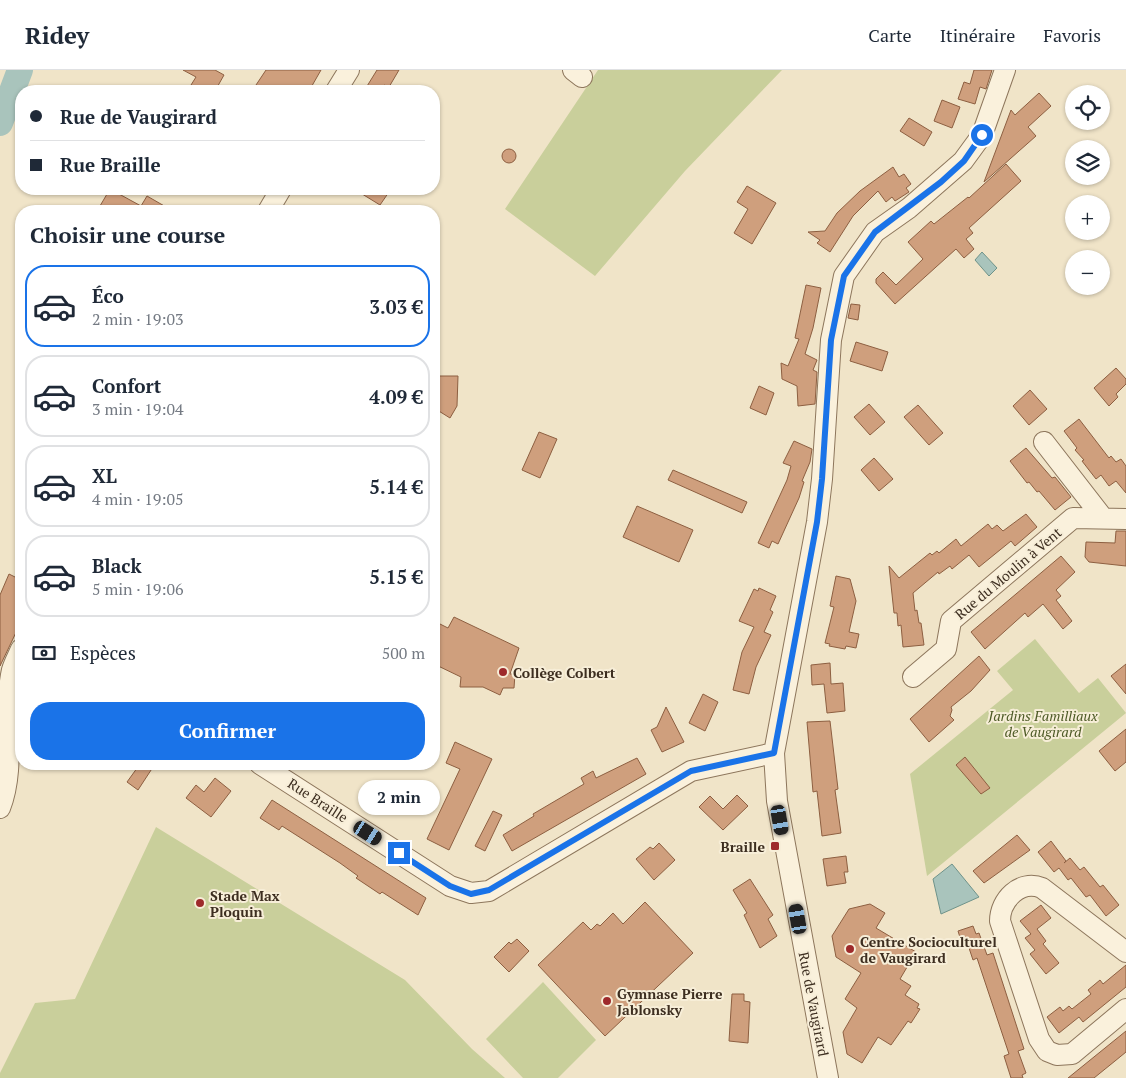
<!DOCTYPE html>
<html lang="fr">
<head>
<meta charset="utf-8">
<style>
  body { margin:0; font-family:"PT Serif",serif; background:#f6f6f7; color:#1f2937; height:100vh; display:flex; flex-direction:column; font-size:19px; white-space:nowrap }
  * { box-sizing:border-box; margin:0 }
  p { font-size:16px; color:#747a83 }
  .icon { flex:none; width:28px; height:28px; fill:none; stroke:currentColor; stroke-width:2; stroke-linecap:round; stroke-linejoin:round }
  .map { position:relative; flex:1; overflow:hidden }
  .side { position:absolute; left:15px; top:135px; width:425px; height:565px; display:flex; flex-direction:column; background:#fff; border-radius:20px; box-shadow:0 1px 4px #0004 }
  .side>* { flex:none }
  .hud { position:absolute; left:15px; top:15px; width:425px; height:110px; border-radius:20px; box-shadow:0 1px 4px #0004; display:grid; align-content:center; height:110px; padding:0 15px; background:#fff }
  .buttons { position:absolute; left:1065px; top:15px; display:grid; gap:10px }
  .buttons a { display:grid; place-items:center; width:45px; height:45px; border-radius:50%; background:#fff; box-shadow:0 1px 4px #0004; font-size:25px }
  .end { position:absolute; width:22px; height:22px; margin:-11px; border:6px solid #1a73e8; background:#fff; box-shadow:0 0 0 2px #fff }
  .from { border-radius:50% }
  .bubble { position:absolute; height:35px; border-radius:18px; background:#fff; box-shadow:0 1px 4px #0004; font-size:16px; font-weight:700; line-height:35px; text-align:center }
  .car { position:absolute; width:15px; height:30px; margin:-15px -8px; border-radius:6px; box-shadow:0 0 4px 1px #0007; background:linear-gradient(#222 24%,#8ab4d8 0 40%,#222 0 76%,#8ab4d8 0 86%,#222 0) }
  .hud b { display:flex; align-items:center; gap:18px; height:48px; font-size:19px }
  .hud b+b { border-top:1px solid #e0e1e3 }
  .hud i { width:12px; height:12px; background:#1f2937 }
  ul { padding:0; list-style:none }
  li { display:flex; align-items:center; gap:15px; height:82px; margin:0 10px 8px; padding:0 5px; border:2px solid #e0e1e3; border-radius:20px }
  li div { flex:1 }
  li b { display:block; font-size:19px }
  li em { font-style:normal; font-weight:700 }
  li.selected { border-color:#1a73e8 }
  li>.icon { width:45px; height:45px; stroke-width:1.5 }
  h2 { padding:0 15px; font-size:22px; line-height:60px }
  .pay { display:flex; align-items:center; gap:12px; height:55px; padding:0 15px; font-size:19px }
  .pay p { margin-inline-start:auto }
  .action { display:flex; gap:10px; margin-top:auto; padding:10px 15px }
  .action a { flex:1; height:58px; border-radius:20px; background:#1a73e8; color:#fff; font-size:20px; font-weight:700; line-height:58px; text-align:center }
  header { display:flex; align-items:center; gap:30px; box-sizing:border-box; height:70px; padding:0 25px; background:#fff; border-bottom:1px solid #e0e1e3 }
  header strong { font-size:24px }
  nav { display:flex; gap:28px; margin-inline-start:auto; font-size:18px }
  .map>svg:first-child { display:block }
  .green { fill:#c9cf9b }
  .water { fill:#a9c4bc; stroke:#6f938a }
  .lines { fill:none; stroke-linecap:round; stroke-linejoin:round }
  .river { stroke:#a9c4bc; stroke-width:26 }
  .building { fill:#cf9f7d; stroke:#8d5f41 }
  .minor-casing { stroke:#8d765c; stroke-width:22 }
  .minor { stroke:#faf1dc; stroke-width:20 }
  .route { stroke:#1a73e8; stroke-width:6 }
  .poi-dot { fill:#9e2a2b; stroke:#f7eed8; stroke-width:2 }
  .labels { text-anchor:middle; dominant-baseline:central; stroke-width:4; stroke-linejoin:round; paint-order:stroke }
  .street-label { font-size:14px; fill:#3d2e20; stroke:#f7eed8 }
  .poi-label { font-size:14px; font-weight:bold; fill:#3d2e20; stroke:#f7eed8; text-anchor:start }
  .park-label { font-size:14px; font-style:italic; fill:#4d5a26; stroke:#f7eed8 }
</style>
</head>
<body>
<header>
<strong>Ridey</strong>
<nav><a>Carte</a><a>Itinéraire</a><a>Favoris</a></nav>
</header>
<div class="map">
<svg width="1126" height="1008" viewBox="0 0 1126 1008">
  <rect width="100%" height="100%" fill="#f0e4c8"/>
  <path class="green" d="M598,0H782L685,101L595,206L505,139Z
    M1035,569L1079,623L1098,608L1126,643L927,806L910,704L1013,620L997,601Z
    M156,757L405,910L472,979L505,1008H0V1003L35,933L75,929Z
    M543,912L596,970L558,1008H523L486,969Z"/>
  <path class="water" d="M982,182L997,198L989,206L975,190Z
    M952,794L979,827L941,844L933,809Z"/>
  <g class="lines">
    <path class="river" d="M0,53L20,0"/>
  </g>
  <path class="building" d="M183,0H215L224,5L215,21H203L191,15L196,7Z
    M266,0H321L309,21H252Z
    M377,0H399L389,17L384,15L381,21H364Z
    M974,0H992L986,19L980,17L975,34L958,29L964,12L970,14Z
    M1039,23L1051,36L1028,57L1036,66L984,112L1011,40L1015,45Z
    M942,30L960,37L952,58L934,51Z
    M909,48L932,62L924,76L900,61Z
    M502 86a7 7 0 1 1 14 0a7 7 0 1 1-14 0Z
    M1006,94L1021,111L969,158L973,163L966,169L974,179L964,188L956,179L895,234L876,213V209L883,202L896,215L923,189L908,172L931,151L934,154L968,127L969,128Z
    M893,97L899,107L904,104L911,114L906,118L909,122L895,131L892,127L886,132L878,121L853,146L830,182L817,173L820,170L808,162L825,161L837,143L860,121Z
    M747,116L776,133L752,174L734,163L748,139L737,132Z
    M110,119L141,136L147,126L173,141H97Z
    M354,119H391L380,135Z
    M806,215L821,218L813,258L805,284L817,290L813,300L817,302L815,334L798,336L797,316L782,309L781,293L788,296L799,269L795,268Z
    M851,234L860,235L858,250L848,248Z
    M856,272L888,282L882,301L850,291Z
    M1116,298L1126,309V314L1116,324L1118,327L1109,336L1094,318Z
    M439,306H458L457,336L450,348L434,338V329L439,321Z
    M759,316L774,323L766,345L750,338Z
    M1030,320L1047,339L1029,355L1013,336Z
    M869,334L885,352L870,365L854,347Z
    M918,335L943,363L929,375L904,347Z
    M1079,349L1109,388L1111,386L1116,392L1121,389L1126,396V423L1116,411L1109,416L1101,405L1096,409L1082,391L1084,390L1075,380L1077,378L1064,361Z
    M539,362L557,369L540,408L522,400Z
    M794,371L812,379L810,392L802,411L804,412L799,428L778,474L772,471L769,478L758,473L787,410L791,396L783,393Z
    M1026,378L1052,408L1055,407L1071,427L1055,440L1039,421L1037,422L1029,412L1027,413L1010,391Z
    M874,388L893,409L879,421L861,400Z
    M673,400L747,432L742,443L668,410Z
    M637,436L693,460L679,492L623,467Z
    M1026,444L1037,457L1015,476L1011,471L979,497L969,485L952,499L950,496L939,504L938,502L913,523L915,541L917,540L919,553H921L924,575L903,577L901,555L898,556L897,543H894L889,496L899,508L930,483L932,485L937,481L939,483L956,469L961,476L988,454L992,459L997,455L1003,461Z
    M1116,461H1126V496L1089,492L1085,487L1086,472L1115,473Z
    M1061,486L1075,502L1056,520L1061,526L1056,530L1072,551L1063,559L1043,534L1028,547L1025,543L985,579L971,562Z
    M9,504L21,510V552L0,596V525Z
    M836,506L850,509L856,531L849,562L859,564L856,578L846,576L845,579L829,576L830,574L825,573L834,537L830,536Z
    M759,518L776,526L770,540L773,542L764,562L771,565L756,597L749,624L733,620L742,582L754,557L739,551L754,519L758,521Z
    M454,547L519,578L510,604H515L514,618H503L500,625L483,617H460L461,607L434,594V551L448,558Z
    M979,586L990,600L971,621L951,637L952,640L950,646L954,650L929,672L910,649Z
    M830,593L831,614L843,613L845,641L827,643L824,614L812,615L811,595Z
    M1126,594V624L1111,606Z
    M703,624L718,632L705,661L689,653Z
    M666,637L684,672L662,682L651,660L657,657Z
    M830,651L838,719L835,720L841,763L822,766L817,721L813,722L807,652Z
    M1126,659V692L1115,701L1099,681Z
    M455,672L492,689L449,780L427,769L460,699L446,693Z
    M965,687L990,718L981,724L956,695Z
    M637,688L646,704L512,781L503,765L534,746L533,744L584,714L581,708L593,701L596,708Z
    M140,694H155L138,720L127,712Z
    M215,708L231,721L211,747L186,728L196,715L204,722Z
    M737,725L748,736L723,760L699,737L710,726L723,739Z
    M272,730L426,828L418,845L382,822L380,824L356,808L358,806L340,793L282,756L279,760L260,748Z
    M493,741L502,745L485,781L475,776Z
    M1017,765L1030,780L984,813L973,801Z
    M1051,771L1066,791L1064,793L1070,788L1080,800L1084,797L1100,817L1103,815L1119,835L1106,846L1090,825L1086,827L1071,808L1068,810L1059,798L1054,802L1038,782Z
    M659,773L675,790L654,810L636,789L650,777L653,779Z
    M846,786L848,802H844L846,813L827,816L823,789Z
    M750,809L773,845L768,849L777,866L760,878L744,845L747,843L733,820Z
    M645,832L693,883L605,966L538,895L583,852L591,860L597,854L600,856L613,843L623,854Z
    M870,834L885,843L876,858L916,882L900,909L911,916L905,925L919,934L917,938L920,939L911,953L908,951L891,975L878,967L862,993L847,984L843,962L857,938L845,929L861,903L836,887L832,866L849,839Z
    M1041,835L1051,848L1037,859L1046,871L1043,874L1059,893L1046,904L1030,884L1035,880L1025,868L1031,864L1020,851Z
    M973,856L976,864L979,863L987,885L993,883L1024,979L1018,981L1026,1003L1022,1005L1023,1008H1011L1004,986L1009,984L977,888L973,890L968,875L963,877L958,861Z
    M517,869L529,881L509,902L494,887L509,872L511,874Z
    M1126,895V917L1083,952L1079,947L1059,963L1047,947L1060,937L1063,941L1069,936L1072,939L1091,924L1088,920L1100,910L1103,914Z
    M732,924H744V931L750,932L748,973L729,971Z
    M1126,961V982L1115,991L1094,1008H1068Z"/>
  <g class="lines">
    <g class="minor-casing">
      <path id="minor" d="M573,0L582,7
        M336,21L349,0
        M268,141L281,119
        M1044,372L1103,448
        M913,607L946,579L951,551L1073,448L1126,449
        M260,694L450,816L471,823L489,821L691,701L774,683
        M0,738C17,695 2,645 12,600C14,593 18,586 21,579
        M1126,882L1042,818C1020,809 1000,830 1000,851L1039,969L1047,981L1057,985L1072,984L1126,939
        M828,1008L777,731L774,683L817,452L822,409L831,270L844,206L875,162L909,138L963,91L982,65L1005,0"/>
    </g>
    <use href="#minor" class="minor"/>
  </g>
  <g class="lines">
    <path class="route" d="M399,783L450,816L471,824L489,820L691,701L774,683L817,452L822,409L831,270L844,206L875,162L941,112L964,91L982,65"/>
  </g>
  <g class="poi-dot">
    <circle cx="503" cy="602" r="5"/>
    <rect x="770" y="771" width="10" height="10" rx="2.5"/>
    <circle cx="200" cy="833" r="5"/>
    <circle cx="850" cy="879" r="5"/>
    <circle cx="607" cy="931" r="5"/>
  </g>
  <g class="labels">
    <g class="street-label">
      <text transform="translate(1008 503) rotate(-40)">Rue du Moulin à Vent</text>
      <text transform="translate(318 730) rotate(33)">Rue Braille</text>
      <text transform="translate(814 934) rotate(79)">Rue de Vaugirard</text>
    </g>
    <g class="poi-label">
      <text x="513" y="602">Collège Colbert</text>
      <text x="765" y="776" text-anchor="end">Braille</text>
      <text x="210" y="825">Stade Max<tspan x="210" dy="16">Ploquin</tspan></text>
      <text x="860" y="871">Centre Socioculturel<tspan x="860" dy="16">de Vaugirard</tspan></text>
      <text x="617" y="923">Gymnase Pierre<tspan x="617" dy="16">Jablonsky</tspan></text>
    </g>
    <g class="park-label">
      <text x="1043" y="645">Jardins Familliaux<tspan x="1043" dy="16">de Vaugirard</tspan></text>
    </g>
  </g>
</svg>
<div class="buttons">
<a><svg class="icon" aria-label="locate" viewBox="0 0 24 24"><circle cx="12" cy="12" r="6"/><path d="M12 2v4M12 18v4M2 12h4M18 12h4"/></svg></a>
<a><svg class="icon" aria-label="layers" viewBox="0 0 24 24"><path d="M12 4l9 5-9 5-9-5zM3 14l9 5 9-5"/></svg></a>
<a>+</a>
<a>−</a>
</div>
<i class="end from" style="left:982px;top:65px"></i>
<i class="end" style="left:399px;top:783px"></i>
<div class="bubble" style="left:358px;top:710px;width:82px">2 min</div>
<i class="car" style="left:780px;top:750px;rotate:170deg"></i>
<i class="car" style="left:368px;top:763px;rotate:123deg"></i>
<i class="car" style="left:798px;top:849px;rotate:350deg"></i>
<div class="hud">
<b><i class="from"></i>Rue de Vaugirard</b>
<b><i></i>Rue Braille</b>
</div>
<section class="side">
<h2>Choisir une course</h2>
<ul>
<li class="selected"><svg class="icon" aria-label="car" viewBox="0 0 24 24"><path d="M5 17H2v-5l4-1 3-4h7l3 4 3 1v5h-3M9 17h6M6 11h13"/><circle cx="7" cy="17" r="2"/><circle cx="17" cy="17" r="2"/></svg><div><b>Éco</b><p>2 min · 19:03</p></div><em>3.03 €</em></li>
<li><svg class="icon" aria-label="car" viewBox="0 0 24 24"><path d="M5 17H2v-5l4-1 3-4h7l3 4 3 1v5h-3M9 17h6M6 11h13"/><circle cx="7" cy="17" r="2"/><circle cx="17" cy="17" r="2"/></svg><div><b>Confort</b><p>3 min · 19:04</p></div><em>4.09 €</em></li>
<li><svg class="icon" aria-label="car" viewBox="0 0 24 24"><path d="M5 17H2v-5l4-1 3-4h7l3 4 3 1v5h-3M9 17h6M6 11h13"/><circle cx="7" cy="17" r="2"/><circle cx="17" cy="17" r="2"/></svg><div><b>XL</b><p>4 min · 19:05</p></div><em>5.14 €</em></li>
<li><svg class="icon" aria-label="car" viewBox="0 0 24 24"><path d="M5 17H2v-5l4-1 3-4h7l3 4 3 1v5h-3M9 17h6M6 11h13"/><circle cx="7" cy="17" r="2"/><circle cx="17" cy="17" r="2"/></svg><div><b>Black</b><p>5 min · 19:06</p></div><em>5.15 €</em></li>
</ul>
<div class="pay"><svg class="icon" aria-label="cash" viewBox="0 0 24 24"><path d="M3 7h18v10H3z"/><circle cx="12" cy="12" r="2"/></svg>Espèces<p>500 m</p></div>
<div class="action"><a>Confirmer</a></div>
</section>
</div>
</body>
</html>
